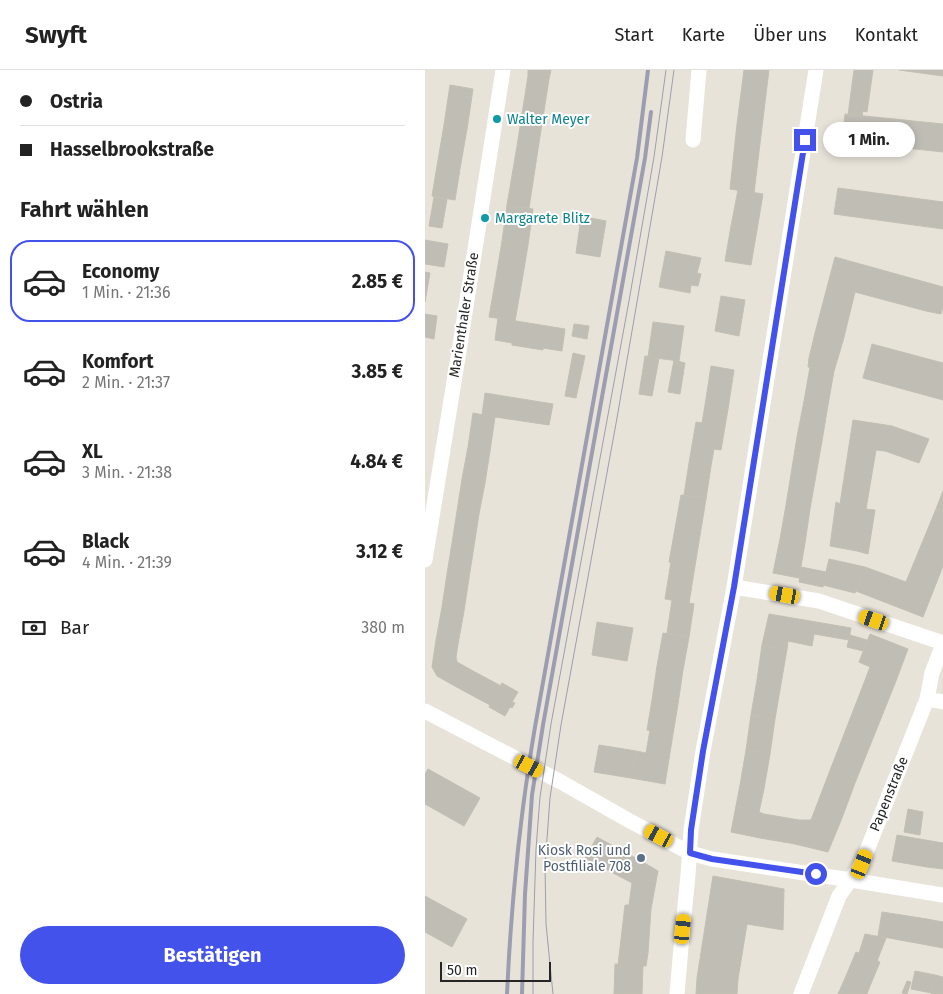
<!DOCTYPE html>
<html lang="de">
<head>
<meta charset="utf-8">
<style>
  body { margin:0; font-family:"Fira Sans",sans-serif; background:#f6f6f6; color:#222; height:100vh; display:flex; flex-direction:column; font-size:19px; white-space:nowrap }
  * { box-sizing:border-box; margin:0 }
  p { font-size:16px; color:#767676 }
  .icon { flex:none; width:28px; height:28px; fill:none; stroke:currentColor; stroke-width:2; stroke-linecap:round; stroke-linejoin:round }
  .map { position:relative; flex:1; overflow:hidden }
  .side { display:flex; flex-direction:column; background:#fff; width:425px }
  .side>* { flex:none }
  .hud { display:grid; align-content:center; height:110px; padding:0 20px; background:#fff }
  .scale { position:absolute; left:15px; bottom:12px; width:111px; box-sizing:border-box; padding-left:5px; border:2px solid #262626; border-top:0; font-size:14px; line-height:18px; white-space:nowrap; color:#262626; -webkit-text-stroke:4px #fff; paint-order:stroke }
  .end { position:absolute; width:22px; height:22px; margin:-11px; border:6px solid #4352eb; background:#fff; box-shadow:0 0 0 2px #fff }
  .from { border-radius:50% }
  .bubble { position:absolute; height:35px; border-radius:18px; background:#fff; box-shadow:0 2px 8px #0003; font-size:16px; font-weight:700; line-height:35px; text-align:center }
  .car { position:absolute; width:15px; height:30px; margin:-15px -8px; border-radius:6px; box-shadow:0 0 4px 1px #0007; background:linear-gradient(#f5c518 24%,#345 0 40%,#f5c518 0 76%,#345 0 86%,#f5c518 0) }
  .hud b { display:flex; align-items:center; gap:18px; height:48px; font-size:19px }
  .hud b+b { border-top:1px solid #e0e0e0 }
  .hud i { width:12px; height:12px; background:#222 }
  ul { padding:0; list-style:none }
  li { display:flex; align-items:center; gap:15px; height:82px; margin:0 10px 8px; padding:0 10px; border:2px solid transparent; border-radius:20px }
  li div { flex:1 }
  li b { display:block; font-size:19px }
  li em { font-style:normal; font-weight:700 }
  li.selected { border-color:#4352eb }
  li>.icon { width:45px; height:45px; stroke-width:1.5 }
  h2 { padding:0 20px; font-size:22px; line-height:60px }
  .pay { display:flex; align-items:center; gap:12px; height:55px; padding:0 20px; font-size:19px }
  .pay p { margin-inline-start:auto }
  .primary-button { display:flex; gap:10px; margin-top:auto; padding:10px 20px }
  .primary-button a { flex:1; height:58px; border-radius:30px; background:#4352eb; color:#fff; font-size:20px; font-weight:700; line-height:58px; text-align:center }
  header { display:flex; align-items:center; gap:30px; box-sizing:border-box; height:70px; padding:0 25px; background:#fff; border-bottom:1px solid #e0e0e0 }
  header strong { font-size:24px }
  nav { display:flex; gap:28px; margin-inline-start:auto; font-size:18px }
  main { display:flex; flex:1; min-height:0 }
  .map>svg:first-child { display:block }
  .building { fill:#c0bdb5; stroke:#c3bfb3 }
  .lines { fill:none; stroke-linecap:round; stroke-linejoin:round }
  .minor { stroke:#fff; stroke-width:15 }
  .tram { stroke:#9c9db0; stroke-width:1 }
  .rail { stroke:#9c9db0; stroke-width:4 }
  .route { stroke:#4352eb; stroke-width:6 }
  .culture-dot { fill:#0f9aa8; stroke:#fff; stroke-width:2 }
  .service-dot { fill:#5c6f8a; stroke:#fff; stroke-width:2 }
  .labels { text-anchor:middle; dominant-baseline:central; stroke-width:4; stroke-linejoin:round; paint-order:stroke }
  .culture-label { font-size:14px; fill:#0d838f; stroke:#fff; text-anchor:start }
  .street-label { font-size:14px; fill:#262626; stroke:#fff }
  .service-label { font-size:14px; fill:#4e5e75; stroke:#fff; text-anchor:end }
</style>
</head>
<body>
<header>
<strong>Swyft</strong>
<nav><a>Start</a><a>Karte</a><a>Über uns</a><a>Kontakt</a></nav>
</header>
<main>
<section class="side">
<div class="hud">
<b><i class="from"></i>Ostria</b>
<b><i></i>Hasselbrookstraße</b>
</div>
<h2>Fahrt wählen</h2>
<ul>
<li class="selected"><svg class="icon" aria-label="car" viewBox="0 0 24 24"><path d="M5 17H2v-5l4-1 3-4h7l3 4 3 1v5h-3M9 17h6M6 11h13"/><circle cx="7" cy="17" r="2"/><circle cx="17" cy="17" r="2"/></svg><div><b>Economy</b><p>1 Min. · 21:36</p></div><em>2.85 €</em></li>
<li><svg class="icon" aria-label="car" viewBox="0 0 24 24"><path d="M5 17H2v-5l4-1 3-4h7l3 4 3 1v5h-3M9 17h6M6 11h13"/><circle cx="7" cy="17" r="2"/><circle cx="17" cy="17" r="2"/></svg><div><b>Komfort</b><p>2 Min. · 21:37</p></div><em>3.85 €</em></li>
<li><svg class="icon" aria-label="car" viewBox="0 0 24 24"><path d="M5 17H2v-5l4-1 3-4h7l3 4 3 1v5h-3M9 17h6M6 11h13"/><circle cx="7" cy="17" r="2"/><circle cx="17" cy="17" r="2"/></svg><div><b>XL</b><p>3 Min. · 21:38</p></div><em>4.84 €</em></li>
<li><svg class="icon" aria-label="car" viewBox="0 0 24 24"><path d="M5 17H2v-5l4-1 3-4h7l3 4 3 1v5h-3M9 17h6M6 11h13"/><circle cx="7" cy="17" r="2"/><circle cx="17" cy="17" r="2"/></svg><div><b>Black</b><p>4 Min. · 21:39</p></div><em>3.12 €</em></li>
</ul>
<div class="pay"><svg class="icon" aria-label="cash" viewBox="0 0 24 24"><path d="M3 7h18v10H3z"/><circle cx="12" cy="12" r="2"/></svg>Bar<p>380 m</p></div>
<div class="primary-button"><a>Bestätigen</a></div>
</section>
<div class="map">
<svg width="518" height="924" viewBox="0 0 518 924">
  <rect width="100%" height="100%" fill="#e8e3d9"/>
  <path class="building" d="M103,0H126L124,9L103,6Z
    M319,0H344L337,57L312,54Z
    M429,0H448L442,42L438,41L437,46L423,45Z
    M474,0H518V6Z
    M103,6L124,9L113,79L92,76Z
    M25,15L48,19L42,59L19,55Z
    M420,44L518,54V82L417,71Z
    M312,54L337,57L329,123L305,119Z
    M19,55L42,59L36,93L13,90Z
    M92,76L113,79L104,138L82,135Z
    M13,90L36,93L30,130L7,126Z
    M413,118L518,132V159L409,144Z
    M313,120L338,124L332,160L306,156Z
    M9,127L22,129L17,158L4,156Z
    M82,135L108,139L103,175L77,171Z
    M150,145L181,151L175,187L151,183L155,155L148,154Z
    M306,156L332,160L326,195L300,191Z
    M0,170L23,174L19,197L0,194Z
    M77,171L103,175L97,211L71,207Z
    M241,181L276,188L272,203L276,204L273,216L266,215L265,223L234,217Z
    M410,187L518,217V237L516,244L501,241L430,222L418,271L390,263Z
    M0,202L5,203L0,232Z
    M71,207L97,211L90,251L64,247Z
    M296,226L320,230L314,266L290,261Z
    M0,244L12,246L9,269L0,267Z
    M73,248L140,259L137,281L118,278V280L87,275V273L70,270Z
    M228,252L259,256L254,291L223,287Z
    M149,254L164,256L162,269L147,266Z
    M390,263L418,271L409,301L383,297L384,288Z
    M447,274L518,293V330L438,308Z
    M148,283L160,286L151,328L140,326Z
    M220,286L234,288L227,326L214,324Z
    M249,290L260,293L255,324L243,322Z
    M286,296L309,300L303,339L280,335Z
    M385,297L409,301L403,335L379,331Z
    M60,323L128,334L124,355L57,345Z
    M379,331L403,335L397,371L372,367Z
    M280,335L303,339L296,380L289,379L286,396L264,393L271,352L277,353Z
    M48,343L70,347L65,381L43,377Z
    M428,350L467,356L504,369L494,393L460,381L451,380L441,439L450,440L443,484L432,481L405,476L411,432L415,434Z
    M372,367L397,371L385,439L361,435Z
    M43,377L65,381L60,413L37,409Z
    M264,393L286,396L281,429L259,425Z
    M37,409L60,413L54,444L32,441Z
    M518,421V442L511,439Z
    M256,425L281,429L270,496L244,492Z
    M361,435L385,439L380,473L355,469Z
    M511,439L518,442V496L498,547L431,521L440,497L481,512Z
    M32,441L54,444L49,476L27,473Z
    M355,469L380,473L374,508L348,503Z
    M27,473L49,476L44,508L22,504Z
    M404,489L440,497L430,523L398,515Z
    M246,492L270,496L264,533L240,529Z
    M376,497L401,502L398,517L374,512Z
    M22,504L44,508L39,541L17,537Z
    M247,530L269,534L264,567L242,563Z
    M17,537L39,541L33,574L11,570Z
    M344,544L391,552L387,576L363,571L362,579L337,575Z
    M172,552L208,558L202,591L167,585Z
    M391,552L426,558L424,570L389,564Z
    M238,563L264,567L258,600L232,596Z
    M445,564L483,579L469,616L442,605L445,597L434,592Z
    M425,565L442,570L438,581L422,577Z
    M11,570L33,574L31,587L32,592L48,601L37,620L12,606L7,597Z
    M337,575L362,579L356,614L332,610Z
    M232,596L258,600L253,634L227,630Z
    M48,601L76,616L65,635L37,620Z
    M442,605L469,616L430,713L404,703Z
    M332,610L356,614L350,649L326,645Z
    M77,613L93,622L87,632L90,633L87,638L85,637L80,646L64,637Z
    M227,630L253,634L248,664L222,660Z
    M326,645L350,649L345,684L321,680Z
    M225,660L248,664L240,714L206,708L211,681L221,683Z
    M174,675L211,681L206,708L169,702Z
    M321,680L345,684L339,719L315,715Z
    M3,699L55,728L39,756L0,734V704Z
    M404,703L430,713L417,748L391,737Z
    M315,715L339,719L334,742L339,744L335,768L306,762Z
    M391,737L417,748L403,782L370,774L374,750H386Z
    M483,739L498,742L495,765L479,762Z
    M339,744L374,750L370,774L335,768Z
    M472,765L506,771L502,797L467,791Z
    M172,767L201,783L190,804L160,788Z
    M506,771L518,773V799L502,797Z
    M201,783L211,788L233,801L207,813L190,804Z
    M233,801L226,839L204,835L207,813Z
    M288,806L359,819L358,860L322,854L313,909L312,924H271L272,908Z
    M0,826L42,849L27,877L0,862Z
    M200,835H204L226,839L223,883L221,896L193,895Z
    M457,842L502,849L497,874L453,866Z
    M502,849L518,852V878L497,874Z
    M440,864L461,868L452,891L434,883Z
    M431,882L455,892L445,916L421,906Z
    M190,894L218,896L217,924H189Z
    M490,901L510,905L507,923L486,919Z
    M510,905L518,907V924H506Z
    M421,906L445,916L442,924H413Z
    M482,911L486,912L482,924L477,923Z"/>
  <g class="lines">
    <path class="minor" d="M268,70L274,0
      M0,490L35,275L78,0
      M309,517L394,531L518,573
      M502,629L518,632
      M0,641L136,712L203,750L265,783L287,789L426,810L518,825
      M252,924L256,877L263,805L266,760L278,681L309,517L391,0
      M376,924L414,826L437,793L502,629L507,603L518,574"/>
    <path class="tram" d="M108,924V872L111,779L115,727L126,654L204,231L229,87L241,0
      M128,924L121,854L120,796L125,728L136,655L192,348L237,87L249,0"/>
    <path class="rail" d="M82,924C86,835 95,745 110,657L212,88L223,0
      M97,924L100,824L107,725L118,655L220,88L226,42"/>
  </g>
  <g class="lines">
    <path class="route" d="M380,70L309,517L278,681L266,760L265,783L287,789L391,804"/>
  </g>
  <g class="culture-dot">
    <circle cx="72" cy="49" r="5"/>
    <circle cx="60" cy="148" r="5"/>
  </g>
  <circle class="service-dot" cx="216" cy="788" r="5"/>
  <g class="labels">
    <g class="culture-label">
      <text x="82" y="49">Walter Meyer</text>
      <text x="70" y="148">Margarete Blitz</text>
    </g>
    <g class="street-label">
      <text transform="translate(39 245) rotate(-81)">Marienthaler Straße</text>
      <text transform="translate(464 724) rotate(-68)">Papenstraße</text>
    </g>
    <g class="service-label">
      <text x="206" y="780">Kiosk Rosi und<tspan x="206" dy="16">Postfiliale 708</tspan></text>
    </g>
  </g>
</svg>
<div class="scale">50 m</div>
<i class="end from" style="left:391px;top:804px"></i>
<i class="end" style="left:380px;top:70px"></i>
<div class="bubble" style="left:398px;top:52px;width:92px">1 Min.</div>
<i class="car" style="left:360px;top:525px;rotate:280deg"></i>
<i class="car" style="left:449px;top:550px;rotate:289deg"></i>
<i class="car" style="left:104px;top:696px;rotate:118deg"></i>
<i class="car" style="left:234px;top:766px;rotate:298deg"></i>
<i class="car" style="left:437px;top:794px;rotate:22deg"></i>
<i class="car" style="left:258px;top:859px;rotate:6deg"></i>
</div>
</main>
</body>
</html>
